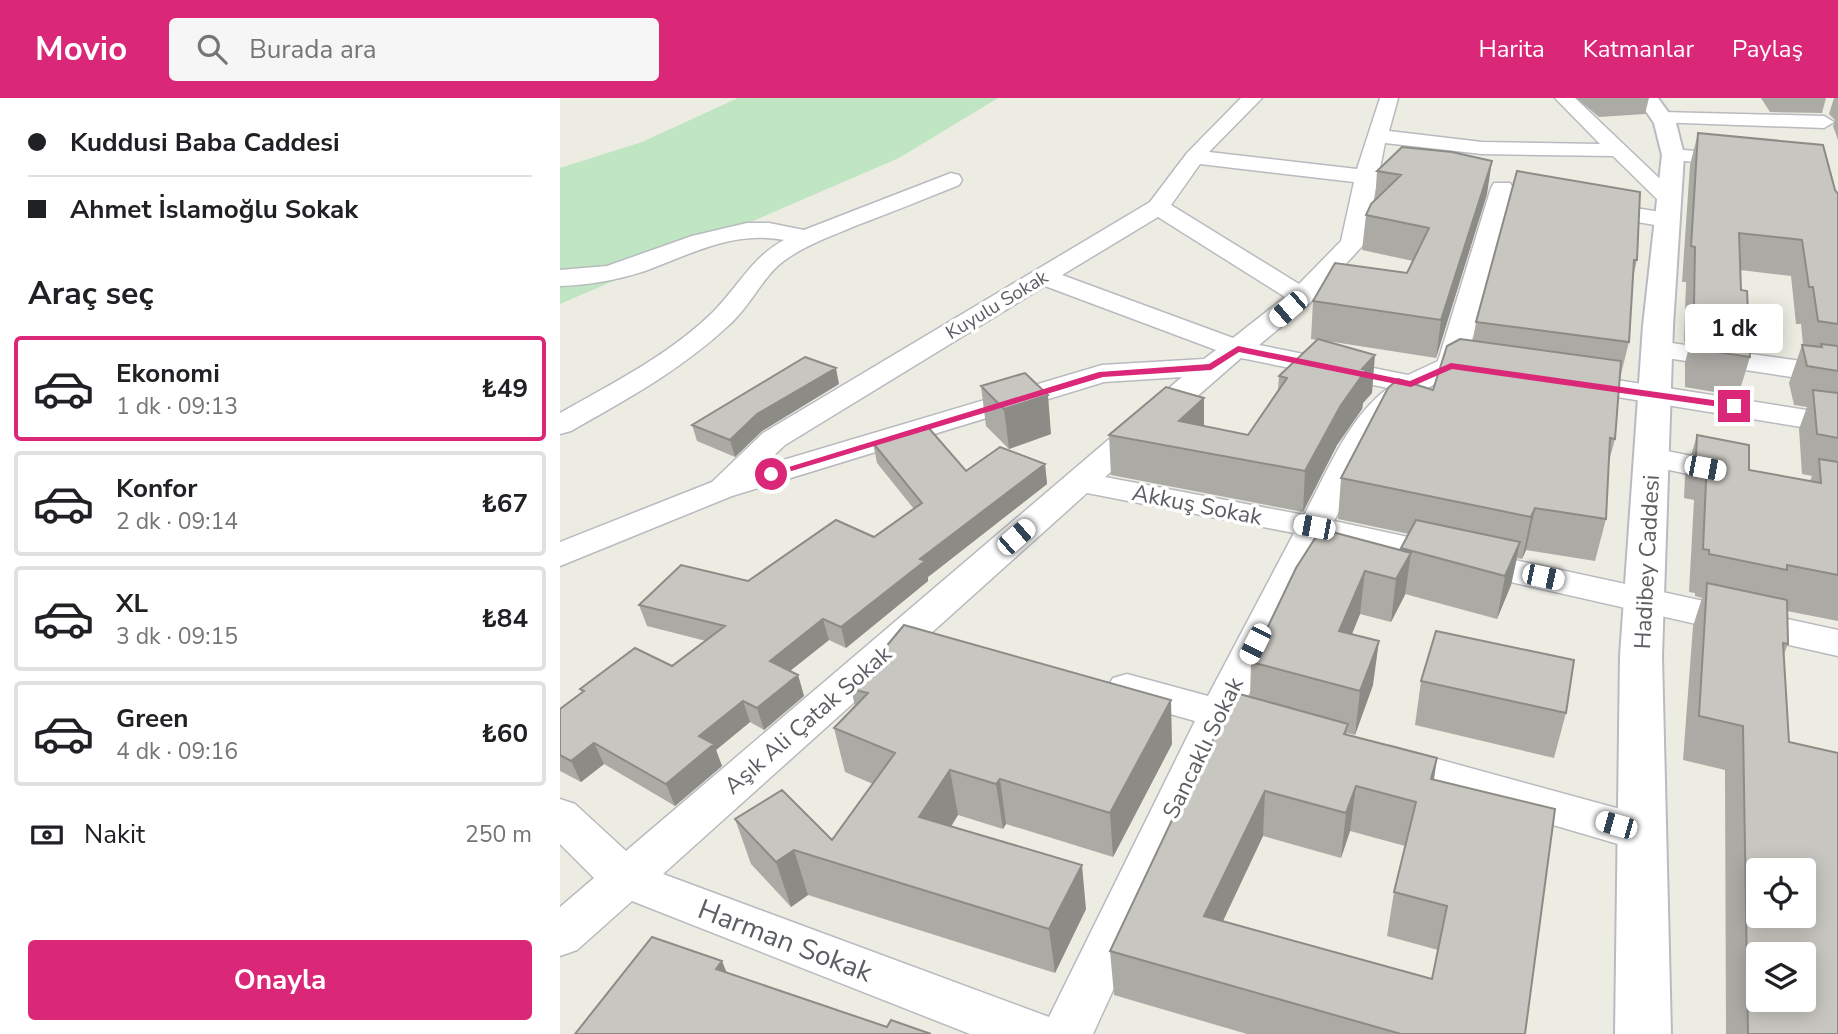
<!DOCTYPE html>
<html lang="tr">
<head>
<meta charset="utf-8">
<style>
  body { margin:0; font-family:"Nunito Sans",sans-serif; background:#f6f6f6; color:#202124; height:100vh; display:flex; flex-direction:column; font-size:26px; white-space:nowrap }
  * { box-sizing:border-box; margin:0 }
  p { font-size:23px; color:#757577 }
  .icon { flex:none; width:38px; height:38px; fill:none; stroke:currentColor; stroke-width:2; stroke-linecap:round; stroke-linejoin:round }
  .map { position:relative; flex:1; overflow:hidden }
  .panel { display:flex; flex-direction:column; background:#fff; width:560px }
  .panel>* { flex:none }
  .top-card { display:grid; align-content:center; height:154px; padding:0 28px; background:#fff }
  .buttons { position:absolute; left:1186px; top:760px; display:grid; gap:14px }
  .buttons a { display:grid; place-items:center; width:70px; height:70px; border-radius:7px; background:#fff; box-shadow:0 4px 18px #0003; font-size:35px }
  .end { position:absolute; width:32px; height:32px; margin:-16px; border:9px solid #db2777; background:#fff; box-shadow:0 0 0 4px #fff }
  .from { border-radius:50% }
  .bubble { position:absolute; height:49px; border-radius:7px; background:#fff; box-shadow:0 4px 18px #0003; font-size:23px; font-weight:700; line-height:49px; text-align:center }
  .car { position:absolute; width:21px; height:42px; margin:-21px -10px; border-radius:9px; box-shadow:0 0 5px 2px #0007; background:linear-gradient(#fff 24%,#345 0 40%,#fff 0 76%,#345 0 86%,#fff 0) }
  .top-card b { display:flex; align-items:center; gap:24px; height:66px; font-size:26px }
  .top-card b+b { border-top:2px solid #e0e0e0 }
  .top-card i { width:18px; height:18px; background:#202124 }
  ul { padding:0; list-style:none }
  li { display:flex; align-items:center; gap:21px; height:105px; margin:0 14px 10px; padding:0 14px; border:4px solid #e0e0e0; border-radius:7px }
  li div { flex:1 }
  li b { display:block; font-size:26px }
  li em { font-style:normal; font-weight:700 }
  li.current { border-color:#db2777 }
  li>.icon { width:63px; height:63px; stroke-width:1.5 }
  h2 { padding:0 28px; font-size:32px; line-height:84px }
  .pay { display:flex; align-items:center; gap:18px; height:77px; padding:0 28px; font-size:26px }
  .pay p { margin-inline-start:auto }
  .button { display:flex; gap:14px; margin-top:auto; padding:14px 28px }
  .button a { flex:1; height:80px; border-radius:7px; background:#db2777; color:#fff; font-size:28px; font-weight:700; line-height:80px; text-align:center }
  header { display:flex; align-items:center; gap:42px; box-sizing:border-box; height:98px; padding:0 35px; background:#db2777; color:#fff }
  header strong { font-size:33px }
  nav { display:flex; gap:38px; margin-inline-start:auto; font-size:24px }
  .search { width:490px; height:63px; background:#f6f6f6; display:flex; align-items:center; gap:18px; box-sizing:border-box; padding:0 24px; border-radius:7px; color:#757577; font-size:26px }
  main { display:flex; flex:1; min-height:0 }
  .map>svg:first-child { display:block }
  .green { fill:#bfe5c2 }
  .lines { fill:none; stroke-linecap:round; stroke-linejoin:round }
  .street-casing { stroke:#b8babf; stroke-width:3 }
  .secondary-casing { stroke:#b8bbc1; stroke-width:4 }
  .street { fill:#fff; fill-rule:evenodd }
  .secondary { fill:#fff; fill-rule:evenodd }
  .wall { fill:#acaaa5; fill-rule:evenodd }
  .shaded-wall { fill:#8c8b86 }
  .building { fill:#c8c6c0; stroke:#8c8b86; stroke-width:2; fill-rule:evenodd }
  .route { fill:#db2777 }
  .labels { text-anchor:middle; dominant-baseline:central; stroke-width:7; stroke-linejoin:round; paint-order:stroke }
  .far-street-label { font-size:19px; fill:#5b5e63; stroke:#fff }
  .street-label { font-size:23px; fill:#5b5e63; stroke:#fff }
  .near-street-label { font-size:28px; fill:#5b5e63; stroke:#fff }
</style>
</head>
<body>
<header>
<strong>Movio</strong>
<div class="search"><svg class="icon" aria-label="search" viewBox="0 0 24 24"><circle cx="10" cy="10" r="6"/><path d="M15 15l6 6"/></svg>Burada ara</div>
<nav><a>Harita</a><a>Katmanlar</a><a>Paylaş</a></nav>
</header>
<main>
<section class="panel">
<div class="top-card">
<b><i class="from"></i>Kuddusi Baba Caddesi</b>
<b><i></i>Ahmet İslamoğlu Sokak</b>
</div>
<h2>Araç seç</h2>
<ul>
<li class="current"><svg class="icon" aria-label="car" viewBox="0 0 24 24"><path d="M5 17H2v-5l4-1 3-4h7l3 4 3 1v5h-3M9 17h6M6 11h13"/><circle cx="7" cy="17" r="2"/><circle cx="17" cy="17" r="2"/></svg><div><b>Ekonomi</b><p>1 dk · 09:13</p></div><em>₺49</em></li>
<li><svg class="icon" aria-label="car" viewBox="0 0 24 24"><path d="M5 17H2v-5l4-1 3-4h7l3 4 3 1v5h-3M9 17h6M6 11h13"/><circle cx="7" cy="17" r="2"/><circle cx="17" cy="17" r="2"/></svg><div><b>Konfor</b><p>2 dk · 09:14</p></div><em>₺67</em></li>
<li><svg class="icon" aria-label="car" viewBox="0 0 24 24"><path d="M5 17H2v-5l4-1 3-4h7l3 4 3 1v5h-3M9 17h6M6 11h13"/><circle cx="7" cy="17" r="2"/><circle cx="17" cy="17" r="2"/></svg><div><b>XL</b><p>3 dk · 09:15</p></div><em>₺84</em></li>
<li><svg class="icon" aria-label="car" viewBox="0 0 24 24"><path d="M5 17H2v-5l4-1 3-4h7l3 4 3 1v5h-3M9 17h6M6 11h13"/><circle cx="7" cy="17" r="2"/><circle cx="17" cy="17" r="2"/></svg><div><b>Green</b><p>4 dk · 09:16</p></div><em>₺60</em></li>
</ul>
<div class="pay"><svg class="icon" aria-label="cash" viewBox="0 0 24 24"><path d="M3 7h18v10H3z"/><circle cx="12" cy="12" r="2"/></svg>Nakit<p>250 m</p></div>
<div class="button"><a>Onayla</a></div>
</section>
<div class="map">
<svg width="1278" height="936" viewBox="0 0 1278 936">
  <rect width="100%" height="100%" fill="#edece2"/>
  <path class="green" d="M178,0H438L339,60L0,206V70L82,44Z"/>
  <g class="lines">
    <g class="street-casing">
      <path id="street" d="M681,0H702L649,54L797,71L820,0H838L829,33L922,44L1040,46L995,0H1015L1120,100L1117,105H1101L1053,58L922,56L825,45L805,145L751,204L699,247L848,277L878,263L931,90L934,85H950L953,90L905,268L901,274C818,307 811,350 774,423L1278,532V558L765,442L683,608L695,612L701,622L695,632L681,637L671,634L533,936H410L72,803L17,852L0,858V809L34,780L0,746V701L15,706L66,753L622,279L544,284L172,398L0,468V444L152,384L203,335L590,104L627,55ZM640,66L794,84L781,143L739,186L611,107ZM598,119L725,199L673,240L502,177ZM485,188L656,252L644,261L542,267L203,368L225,347ZM681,260L828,290C787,321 768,373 744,417L545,379ZM527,395L734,435L648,598L567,576L553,580L547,590L553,600L635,623L489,919L103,776Z
        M1102,14L1264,18L1274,24L1264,30L1095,24L1092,20Z
        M1113,51L1180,57L1187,59L1191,63L1187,67L1180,69L1106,61L1103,57L1106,53Z
        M391,75L399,77L402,82L399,87C364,101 330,115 295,128C272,138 248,146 228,160C204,175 191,208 169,227C121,272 67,301 11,333L0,336V315C53,285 109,257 153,214C178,189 192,159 224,142C173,132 131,156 85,173C57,182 29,187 0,188V172L47,168L132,138L187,125H209L244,132Z
        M1031,103L1107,115L1115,117L1119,122L1115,127L1107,129L1023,115L1020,110L1023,105Z
        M1097,243L1278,268V286L1087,257L1083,251L1087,245Z
        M1012,275L1278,317V335L1002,290L998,284L1002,278Z
        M1092,350L1186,369L1191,376L1186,383L1175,386L1081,366L1076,359L1081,352Z
        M830,648L1082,717L1098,723L1104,735L1098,747L1082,753L815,675L809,664L815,653Z"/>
    </g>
    <g class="secondary-casing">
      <path id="secondary" d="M1077,0H1098L1116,25L1124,57L1113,228L1102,558L1111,936H1055L1060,558L1083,228L1102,57L1094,25Z"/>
    </g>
    <use href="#street" class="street"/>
    <use href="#secondary" class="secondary"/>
  </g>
  <path class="wall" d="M1016,0H1089L1085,16L1039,19Z
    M1201,0H1266L1262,15L1210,14Z
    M1274,0H1278V42L1273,28L1275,22L1269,16Z
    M1138,35L1275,92L1278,96V523L1227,513L1228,546L1224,556L1229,644L1278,936H1166L1165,672L1123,662L1133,528L1142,500L1135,498V495L1129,494L1134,402L1124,400L1125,378L1137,337L1189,372L1250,383L1252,378L1242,376L1239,331L1247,309L1234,307L1229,285L1242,247H1243L1241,226H1236L1231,178L1180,172L1181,192L1188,214L1182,234L1190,259L1178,298L1125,289V265L1130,245L1124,244L1126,184H1122L1130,67Z
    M817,73L927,96L876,260L767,243L812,295L803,305L802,311L777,347L743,414L551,377L549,337L644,328L688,337L718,292L719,278L757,242L751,241L753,203L847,175L853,163L802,152L806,117L815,103Z
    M957,73L1077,162L1073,179L1069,244L1060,280L1055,341L1049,363L1046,421L1035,463L966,452L962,461L957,460L951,487L937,521L845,496L831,524L800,516L792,536L813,587L795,637L787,635V637L877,660L874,682L965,936H687L554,897L550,853L632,685L690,599L691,564L736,470L841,452L849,436L778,421L781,380L873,292L913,243L916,224ZM790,733L845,748L834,794L827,838L878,852L872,881L663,823L703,738L781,760Z
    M279,286L202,333L175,359L137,343L132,327Z
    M421,288L491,336L449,351L426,328Z
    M313,345L406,373L485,366L487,386L368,479V483L286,550L269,542L230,573L238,577L244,598L204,632L190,624L156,652L162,668L115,708L44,666L21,684L0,673V611L22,595L20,591L112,568L146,543L87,528L79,507L188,483L314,439L354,411L317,365Z
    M861,583L1006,615L994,660L855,627Z
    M291,591L612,646L553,759L446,726L443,731L398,717L391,729L526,811L495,875L248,797L231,809L191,766L175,721L272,742L313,686L285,674L274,630L295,608Z"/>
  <path class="shaded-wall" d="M932,63L927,96L876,260L881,222Z
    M815,257L812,295L803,305L802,311L777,347L743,414L745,373L802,271Z
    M276,270L279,286L202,333L175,359L170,342L197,316Z
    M488,297L491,336L449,351L444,311Z
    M644,300V340L619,323Z
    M485,366L487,386L368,479V483L286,550L281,529L360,461Z
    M975,410L966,452L962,461L971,419Z
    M960,444L951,487L937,521L945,478Z
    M851,455L845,497L831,524L836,481Z
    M805,473L800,516L775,577L779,533Z
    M263,521L269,542L216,584L210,563Z
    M819,543L813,587L795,637L800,593Z
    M238,577L244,598L204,632L197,610Z
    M611,602L612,646L553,759L550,715Z
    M183,603L190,624L156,652L162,668L115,708L106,686L139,638Z
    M34,645L44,666L21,684L11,663Z
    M877,660L870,704L871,681Z
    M390,672L398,717L368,764L359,719Z
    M440,681L446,726L443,731L436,686Z
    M796,688L790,733L781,760L786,715Z
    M705,693L703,738L644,863V818Z
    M234,752L248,797L231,809L216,764Z
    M522,767L526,811L495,875L489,831Z
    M162,863L180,907L156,871Z"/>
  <path class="building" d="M1138,35L1263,47L1275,92L1278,96V226L1258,223L1253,189H1249L1242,142L1179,135L1181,192L1187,193L1188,214L1134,207L1135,149L1131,148Z
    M842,49L892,54L932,63L881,222L753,203L775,165L847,175L869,130L806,117L811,106L841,77L817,73Z
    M957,73L1080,94L1077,162H1074L1069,244L916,224Z
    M1135,227L1189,235L1190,259L1136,251Z
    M758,241L815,257L802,271L806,272L781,307L745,373L549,337L606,289L644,300L619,323L688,337L727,280L719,278Z
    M900,241L1061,263L1055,341L1050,340L1046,421L975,410L971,419L781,380L828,290L838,281L873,292L887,248Z
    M1261,246L1278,248V273L1247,268L1242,247L1262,249Z
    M245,259L276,270L197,316L170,342L132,327Z
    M465,275L488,297L444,311L421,288Z
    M1253,292L1278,295V340L1257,336Z
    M367,328L406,373L440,349L485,366L360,461L365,463L281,529L263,521L210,563L238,577L197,610L183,603L139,638L154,646L106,686L34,645L11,663L0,657V611L24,593L20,591L75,550L112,568L165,528L79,507L121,467L188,483L276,422L314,439L362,405L313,345Z
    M1137,337L1189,347V372L1261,385L1259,361L1278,364V477L1227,467V472L1149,456V452L1143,451L1147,361L1136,359Z
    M856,422L960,444L945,478L841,450Z
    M761,431L851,455L836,481L805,473L779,533L819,543L800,593L691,564L736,470Z
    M1147,485L1227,502L1228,546L1223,545L1229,644L1278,655V936H1188L1183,628L1139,618ZM1199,772H1244V817H1199ZM1199,856H1244V901H1199Z
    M344,527L611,602L550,715L440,681L436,686L390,672L359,719L522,767L489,831L234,752L216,764L175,721L222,692L272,742L335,655L274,630L308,595L291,591Z
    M876,533L1014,562L1006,615L861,583Z
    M676,595L788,626L784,636L877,660L871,681L995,711L965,936H841L550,853L629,686L632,685ZM796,688L856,704L834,794L887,808L872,881L644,818L705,693L786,715Z
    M92,839L162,863L156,871L327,929L331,922L371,936H15Z"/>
  <path class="route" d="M678,248L850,283L891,265L1174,305L1178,308L1174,311L892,271L851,289L679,254L651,272L543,279L215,378L206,376L539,274L649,266Z"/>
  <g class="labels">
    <g class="far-street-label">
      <text transform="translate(437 207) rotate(-31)">Kuyulu Sokak</text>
    </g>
    <g class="street-label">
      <text transform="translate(637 407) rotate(11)">Akkuş Sokak</text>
      <text transform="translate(1087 464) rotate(-87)">Hadibey Caddesi</text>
      <text transform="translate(248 622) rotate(-41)">Aşık Ali Çatak Sokak</text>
      <text transform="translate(643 650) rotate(-64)">Sancaklı Sokak</text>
    </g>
    <g class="near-street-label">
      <text transform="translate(225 843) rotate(21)">Harman Sokak</text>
    </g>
  </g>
</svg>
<div class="buttons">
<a><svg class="icon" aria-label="locate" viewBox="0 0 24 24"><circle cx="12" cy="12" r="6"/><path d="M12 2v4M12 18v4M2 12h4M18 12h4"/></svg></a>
<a><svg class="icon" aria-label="layers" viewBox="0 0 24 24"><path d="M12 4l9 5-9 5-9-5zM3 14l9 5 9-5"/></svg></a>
</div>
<i class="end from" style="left:211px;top:376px"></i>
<i class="end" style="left:1174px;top:308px"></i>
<div class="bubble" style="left:1125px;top:206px;width:98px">1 dk</div>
<i class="car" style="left:728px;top:211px;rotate:229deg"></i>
<i class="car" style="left:1145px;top:370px;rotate:101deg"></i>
<i class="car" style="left:754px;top:429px;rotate:281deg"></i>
<i class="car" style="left:456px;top:439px;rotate:49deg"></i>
<i class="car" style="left:983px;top:479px;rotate:102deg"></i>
<i class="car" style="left:695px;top:546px;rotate:207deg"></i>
<i class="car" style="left:1056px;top:727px;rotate:286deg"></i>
</div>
</main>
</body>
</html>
